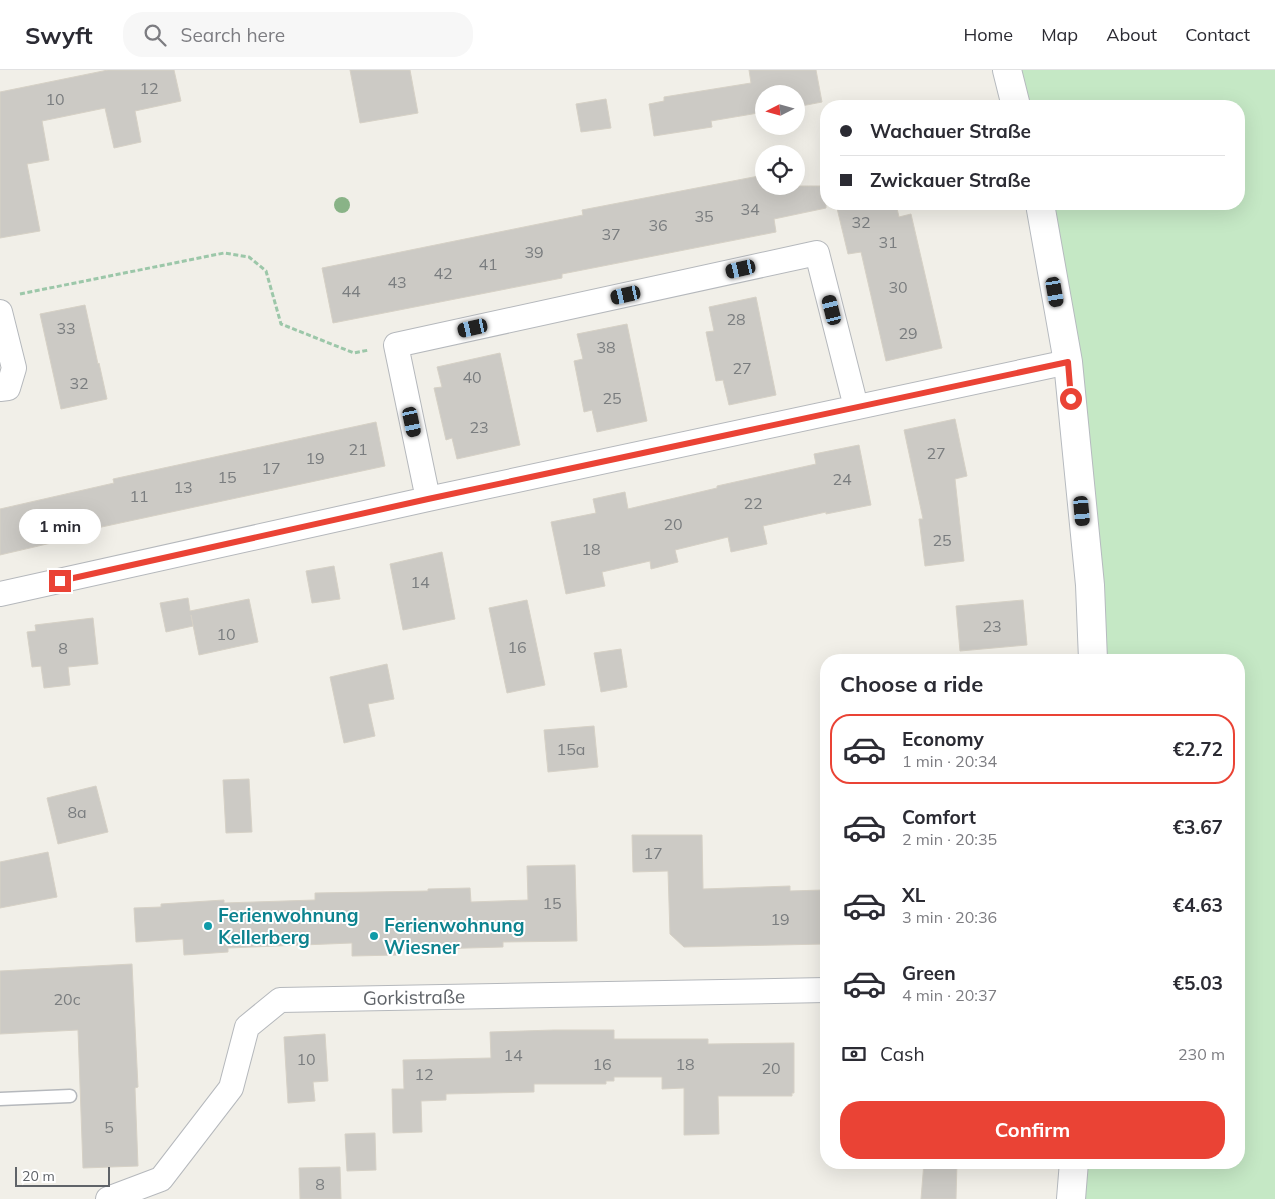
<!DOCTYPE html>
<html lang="en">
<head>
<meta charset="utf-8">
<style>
  body { margin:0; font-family:Mulish,sans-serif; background:#f7f7f7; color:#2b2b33; height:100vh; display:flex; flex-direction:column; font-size:19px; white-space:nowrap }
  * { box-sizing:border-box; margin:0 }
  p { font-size:16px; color:#7c7c81 }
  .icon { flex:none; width:28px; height:28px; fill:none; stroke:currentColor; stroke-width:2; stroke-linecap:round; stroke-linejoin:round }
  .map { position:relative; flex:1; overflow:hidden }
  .sheet { position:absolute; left:820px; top:584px; width:425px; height:515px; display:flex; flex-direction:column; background:#fff; border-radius:20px; box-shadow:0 5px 20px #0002 }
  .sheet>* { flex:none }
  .banner { position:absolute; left:820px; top:30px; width:425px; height:110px; border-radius:20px; box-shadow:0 5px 20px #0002; display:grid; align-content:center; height:110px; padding:0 20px; background:#fff }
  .needle { width:32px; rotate:264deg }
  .fabs { position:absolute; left:755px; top:15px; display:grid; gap:10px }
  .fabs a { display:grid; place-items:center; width:50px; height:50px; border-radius:50%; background:#fff; box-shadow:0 5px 20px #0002; font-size:25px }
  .scale { position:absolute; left:15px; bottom:12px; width:95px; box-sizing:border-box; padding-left:5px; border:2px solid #5f6368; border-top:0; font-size:14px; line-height:18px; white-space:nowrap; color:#5f6368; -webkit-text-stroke:4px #fff; paint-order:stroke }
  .end { position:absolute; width:22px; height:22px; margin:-11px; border:6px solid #ea4335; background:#fff; box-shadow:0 0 0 2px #fff }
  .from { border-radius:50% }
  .bubble { position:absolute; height:35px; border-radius:18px; background:#fff; box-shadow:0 5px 20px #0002; font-size:16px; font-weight:700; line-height:35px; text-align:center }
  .car { position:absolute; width:15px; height:30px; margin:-15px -8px; border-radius:6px; box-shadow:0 0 4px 1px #0007; background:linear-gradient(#222 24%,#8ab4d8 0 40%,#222 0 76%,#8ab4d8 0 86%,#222 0) }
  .banner b { display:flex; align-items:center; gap:18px; height:48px; font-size:19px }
  .banner b+b { border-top:1px solid #e1e1e2 }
  .banner i { width:12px; height:12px; background:#2b2b33 }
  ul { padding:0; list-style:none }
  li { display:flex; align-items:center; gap:15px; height:70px; margin:0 10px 8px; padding:0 10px; border:2px solid transparent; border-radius:20px }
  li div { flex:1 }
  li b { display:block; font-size:19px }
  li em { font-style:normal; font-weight:700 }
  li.active { border-color:#ea4335 }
  li>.icon { width:45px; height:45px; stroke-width:1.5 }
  h2 { padding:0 20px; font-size:22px; line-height:60px }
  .pay { display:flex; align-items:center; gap:12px; height:55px; padding:0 20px; font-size:19px }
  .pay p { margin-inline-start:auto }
  .action { display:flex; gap:10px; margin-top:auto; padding:10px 20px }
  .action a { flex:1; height:58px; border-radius:20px; background:#ea4335; color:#fff; font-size:20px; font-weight:700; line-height:58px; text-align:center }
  header { display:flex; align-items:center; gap:30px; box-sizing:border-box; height:70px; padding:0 25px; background:#fff; border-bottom:1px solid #e1e1e2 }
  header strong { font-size:24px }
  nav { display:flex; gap:28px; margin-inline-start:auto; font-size:18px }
  .search { width:350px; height:45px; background:#f7f7f7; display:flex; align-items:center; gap:12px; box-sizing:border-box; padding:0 18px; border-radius:20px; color:#7c7c81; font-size:19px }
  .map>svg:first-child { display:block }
  .green { fill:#c5e8c5 }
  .building { fill:#cccac5; stroke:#d6d1c6 }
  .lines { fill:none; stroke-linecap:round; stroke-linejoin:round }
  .service-casing { stroke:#b5b8bc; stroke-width:15 }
  .minor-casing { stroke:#b5b8bc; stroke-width:26 }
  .secondary-casing { stroke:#b6babf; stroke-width:30 }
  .path { stroke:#9cc7a9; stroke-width:3; stroke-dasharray:5 2.5; stroke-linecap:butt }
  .service { stroke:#fff; stroke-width:12 }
  .minor { stroke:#fff; stroke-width:24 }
  .secondary { stroke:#fff; stroke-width:28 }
  .tree { fill:#89b387 }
  .route { stroke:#ea4335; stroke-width:6 }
  .culture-dot { fill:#0f9aa8; stroke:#fff; stroke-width:2 }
  .labels { text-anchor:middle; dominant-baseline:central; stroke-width:4; stroke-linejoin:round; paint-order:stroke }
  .number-label { font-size:16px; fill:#7a7d7f }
  .culture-label { font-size:19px; font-weight:bold; fill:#0d838f; stroke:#fff; text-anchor:start }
  .street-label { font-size:19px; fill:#5f6368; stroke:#fff }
</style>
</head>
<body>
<header>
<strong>Swyft</strong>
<div class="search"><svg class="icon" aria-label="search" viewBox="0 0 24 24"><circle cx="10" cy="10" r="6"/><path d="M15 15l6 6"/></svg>Search here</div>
<nav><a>Home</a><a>Map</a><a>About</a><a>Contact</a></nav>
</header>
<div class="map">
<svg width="1275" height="1129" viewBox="0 0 1275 1129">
  <rect width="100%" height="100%" fill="#f1efe8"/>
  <path class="green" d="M1007,0H1275V1129H1071L1074,1093L1239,1092V590H1093L1040,134H1239V36H1016Z"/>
  <path class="building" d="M108,0H174L181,31L135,41L141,72L114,78L105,38L42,51L49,90L27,94L40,161L0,168V22Z
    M350,0H410L418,43L360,53Z
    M749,0H816L822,32L796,37V24H764V42L711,51L712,57L654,66L649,34L664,31V27L751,13Z
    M606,29L611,58L581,62L576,34Z
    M764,105V116H826V138L774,149L776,162L562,204V208L333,253L322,198L583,145L582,140Z
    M836,134H896L899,147L911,144L942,278L886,291L861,182L848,184Z
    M756,227L776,325L729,335L723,310L716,311L706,262L714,261L709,237Z
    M85,235L98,294L99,293L107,329L61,339L40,244Z
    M627,254L647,351L597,362L592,340L584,342L579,316L574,291L583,289L577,264Z
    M500,283L520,375L457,389L452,368L446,370L434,318L442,317L437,297Z
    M955,349L967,406L955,409L964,491L925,496L919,449H923L904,360Z
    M376,352L385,396L97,458L98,462L0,485V439L114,413L113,409Z
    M859,375L871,435L826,444V442L763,456L767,474L731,482L728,467L675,480L678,492L651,499L650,491L602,502L605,516L566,524L551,452L596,443L593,429L625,422L628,439L717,418V416L816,394L814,384Z
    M442,482L455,549L403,560L390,494Z
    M334,496L340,529L312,533L306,501Z
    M188,528L190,541L249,529L258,572L199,585L191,545L193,556L166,562L160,533Z
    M527,530L545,615L507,623L489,538Z
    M1023,530L1027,575L960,581L956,536Z
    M93,548L98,594L68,597L70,615L44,618L41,596L32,597L27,562L36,561L35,555Z
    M621,579L627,617L601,622L594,583Z
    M387,594L394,629L368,634L375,666L344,673L330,607Z
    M594,656L598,697L548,702L544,660Z
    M249,709L252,762L226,763L223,710Z
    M96,716L108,762L58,774L47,728Z
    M632,765H702L703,819L790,816V821L823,820L825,874L684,877L670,864L668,801L633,802Z
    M48,782L57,827L0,838V792Z
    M575,795L577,871L503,872V877L397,880V885L352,886V873L228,878V882L184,885L183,869L136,872L134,838L161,837V834L224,830V833L315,830V823L428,821V819L470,818L471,832L528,830L527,796Z
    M132,894L138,1017L135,1018L138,1096L83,1098L78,960L0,964V901Z
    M554,960H614V969H708V974L794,973V1023H792V1026H718L719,1064L684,1065V1018L662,1019V1007H614V1011H606V1014H534V1022L446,1024V1030L421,1031L422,1062L393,1063L392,1019H404L403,990L491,988L490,962Z
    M325,964L328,1011L313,1012L315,1031L288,1033L284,967Z
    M375,1063L376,1100L347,1101L345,1064Z
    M924,1092H957L956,1129H921Z
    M340,1097L341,1129H300L299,1098Z"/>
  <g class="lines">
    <g class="service-casing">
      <path id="service" d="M0,1029L70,1026"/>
    </g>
    <g class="minor-casing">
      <path id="minor" d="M0,242L14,298L8,318L0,319
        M428,429L396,275L817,183L856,337
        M0,524L428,429L1068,292
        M108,1129L161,1109L231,1018L247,957L280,930L826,920"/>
    </g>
    <g class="secondary-casing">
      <path id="secondary" d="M1007,0L1016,36
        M1040,134L1068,292L1090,515L1093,590
        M1071,1129L1074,1092"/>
    </g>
    <path class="path" d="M20,224L224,183L249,187L266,201L281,254L354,283L369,280"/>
    <use href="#service" class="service"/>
    <use href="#minor" class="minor"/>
    <use href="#secondary" class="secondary"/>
  </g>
  <circle class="tree" cx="342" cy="135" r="8"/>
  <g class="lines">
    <path class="route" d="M60,511L428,429L1068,292L1071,329"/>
  </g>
  <g class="culture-dot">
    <circle cx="208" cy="856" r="5"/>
    <circle cx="374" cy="866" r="5"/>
  </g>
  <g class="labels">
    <g class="number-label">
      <text x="149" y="18">12</text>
      <text x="55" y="29">10</text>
      <text x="750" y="139">34</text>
      <text x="704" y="146">35</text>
      <text x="861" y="152">32</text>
      <text x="658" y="155">36</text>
      <text x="611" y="164">37</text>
      <text x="888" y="172">31</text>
      <text x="534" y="182">39</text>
      <text x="488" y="194">41</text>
      <text x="443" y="203">42</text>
      <text x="397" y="212">43</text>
      <text x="898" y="217">30</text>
      <text x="351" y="221">44</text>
      <text x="736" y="249">28</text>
      <text x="66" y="258">33</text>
      <text x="908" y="263">29</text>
      <text x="606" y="277">38</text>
      <text x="742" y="298">27</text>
      <text x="472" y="307">40</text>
      <text x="79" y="313">32</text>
      <text x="612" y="328">25</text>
      <text x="479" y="357">23</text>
      <text x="358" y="379">21</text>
      <text x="936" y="383">27</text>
      <text x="315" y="388">19</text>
      <text x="271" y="398">17</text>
      <text x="227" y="407">15</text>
      <text x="842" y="409">24</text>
      <text x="183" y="417">13</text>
      <text x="139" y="426">11</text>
      <text x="753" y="433">22</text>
      <text x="673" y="454">20</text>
      <text x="942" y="470">25</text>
      <text x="591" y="479">18</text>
      <text x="420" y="512">14</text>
      <text x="992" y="556">23</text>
      <text x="226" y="564">10</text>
      <text x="517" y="577">16</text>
      <text x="63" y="578">8</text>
      <text x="571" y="679">15a</text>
      <text x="77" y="742">8a</text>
      <text x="653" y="783">17</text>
      <text x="552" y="833">15</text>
      <text x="780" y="849">19</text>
      <text x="67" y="929">20c</text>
      <text x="513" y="985">14</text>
      <text x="306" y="989">10</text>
      <text x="602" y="994">16</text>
      <text x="685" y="994">18</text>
      <text x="771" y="998">20</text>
      <text x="424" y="1004">12</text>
      <text x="109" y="1057">5</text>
      <text x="320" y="1114">8</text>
    </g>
    <g class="culture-label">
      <text x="218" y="845">Ferienwohnung<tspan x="218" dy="22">Kellerberg</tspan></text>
      <text x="384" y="855">Ferienwohnung<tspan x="384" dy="22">Wiesner</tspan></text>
    </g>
    <g class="street-label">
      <text transform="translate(414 927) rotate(-1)">Gorkistraße</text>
    </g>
  </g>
</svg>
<div class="fabs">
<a><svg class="needle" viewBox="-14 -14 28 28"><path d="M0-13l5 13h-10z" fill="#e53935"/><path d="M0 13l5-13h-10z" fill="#7c7c81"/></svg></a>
<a><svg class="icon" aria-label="locate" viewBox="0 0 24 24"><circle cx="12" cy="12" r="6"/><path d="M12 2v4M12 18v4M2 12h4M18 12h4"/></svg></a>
</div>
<div class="scale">20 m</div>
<i class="end from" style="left:1071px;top:329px"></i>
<i class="end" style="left:60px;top:511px"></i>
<div class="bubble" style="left:19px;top:439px;width:82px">1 min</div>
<i class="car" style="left:741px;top:199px;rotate:257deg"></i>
<i class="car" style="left:1055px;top:222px;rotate:170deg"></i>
<i class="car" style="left:626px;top:225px;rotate:257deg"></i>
<i class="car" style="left:832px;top:240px;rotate:346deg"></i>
<i class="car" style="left:473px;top:258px;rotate:257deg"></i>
<i class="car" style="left:412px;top:352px;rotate:168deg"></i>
<i class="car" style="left:1082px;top:441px;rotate:175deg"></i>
<div class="banner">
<b><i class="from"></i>Wachauer Straße</b>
<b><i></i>Zwickauer Straße</b>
</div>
<section class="sheet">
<h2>Choose a ride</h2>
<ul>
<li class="active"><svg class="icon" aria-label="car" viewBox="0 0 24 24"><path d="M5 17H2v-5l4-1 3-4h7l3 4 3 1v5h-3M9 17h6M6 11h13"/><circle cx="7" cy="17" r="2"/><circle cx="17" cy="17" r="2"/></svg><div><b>Economy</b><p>1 min · 20:34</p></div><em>€2.72</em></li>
<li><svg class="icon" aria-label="car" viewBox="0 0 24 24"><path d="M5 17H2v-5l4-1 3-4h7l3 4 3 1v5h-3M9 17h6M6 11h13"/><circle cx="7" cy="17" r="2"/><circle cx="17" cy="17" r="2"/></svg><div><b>Comfort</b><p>2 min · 20:35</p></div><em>€3.67</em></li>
<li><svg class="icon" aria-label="car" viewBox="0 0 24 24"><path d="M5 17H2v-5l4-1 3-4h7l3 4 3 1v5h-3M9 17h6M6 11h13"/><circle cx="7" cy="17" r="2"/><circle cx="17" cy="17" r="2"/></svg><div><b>XL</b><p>3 min · 20:36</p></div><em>€4.63</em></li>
<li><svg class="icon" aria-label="car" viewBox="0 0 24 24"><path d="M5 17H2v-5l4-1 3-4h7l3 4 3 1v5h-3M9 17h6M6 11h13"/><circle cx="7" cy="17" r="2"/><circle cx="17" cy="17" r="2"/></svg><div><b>Green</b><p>4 min · 20:37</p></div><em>€5.03</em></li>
</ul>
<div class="pay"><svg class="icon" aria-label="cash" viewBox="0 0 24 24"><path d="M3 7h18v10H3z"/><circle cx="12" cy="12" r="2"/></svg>Cash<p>230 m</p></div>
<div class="action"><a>Confirm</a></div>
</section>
</div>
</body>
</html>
